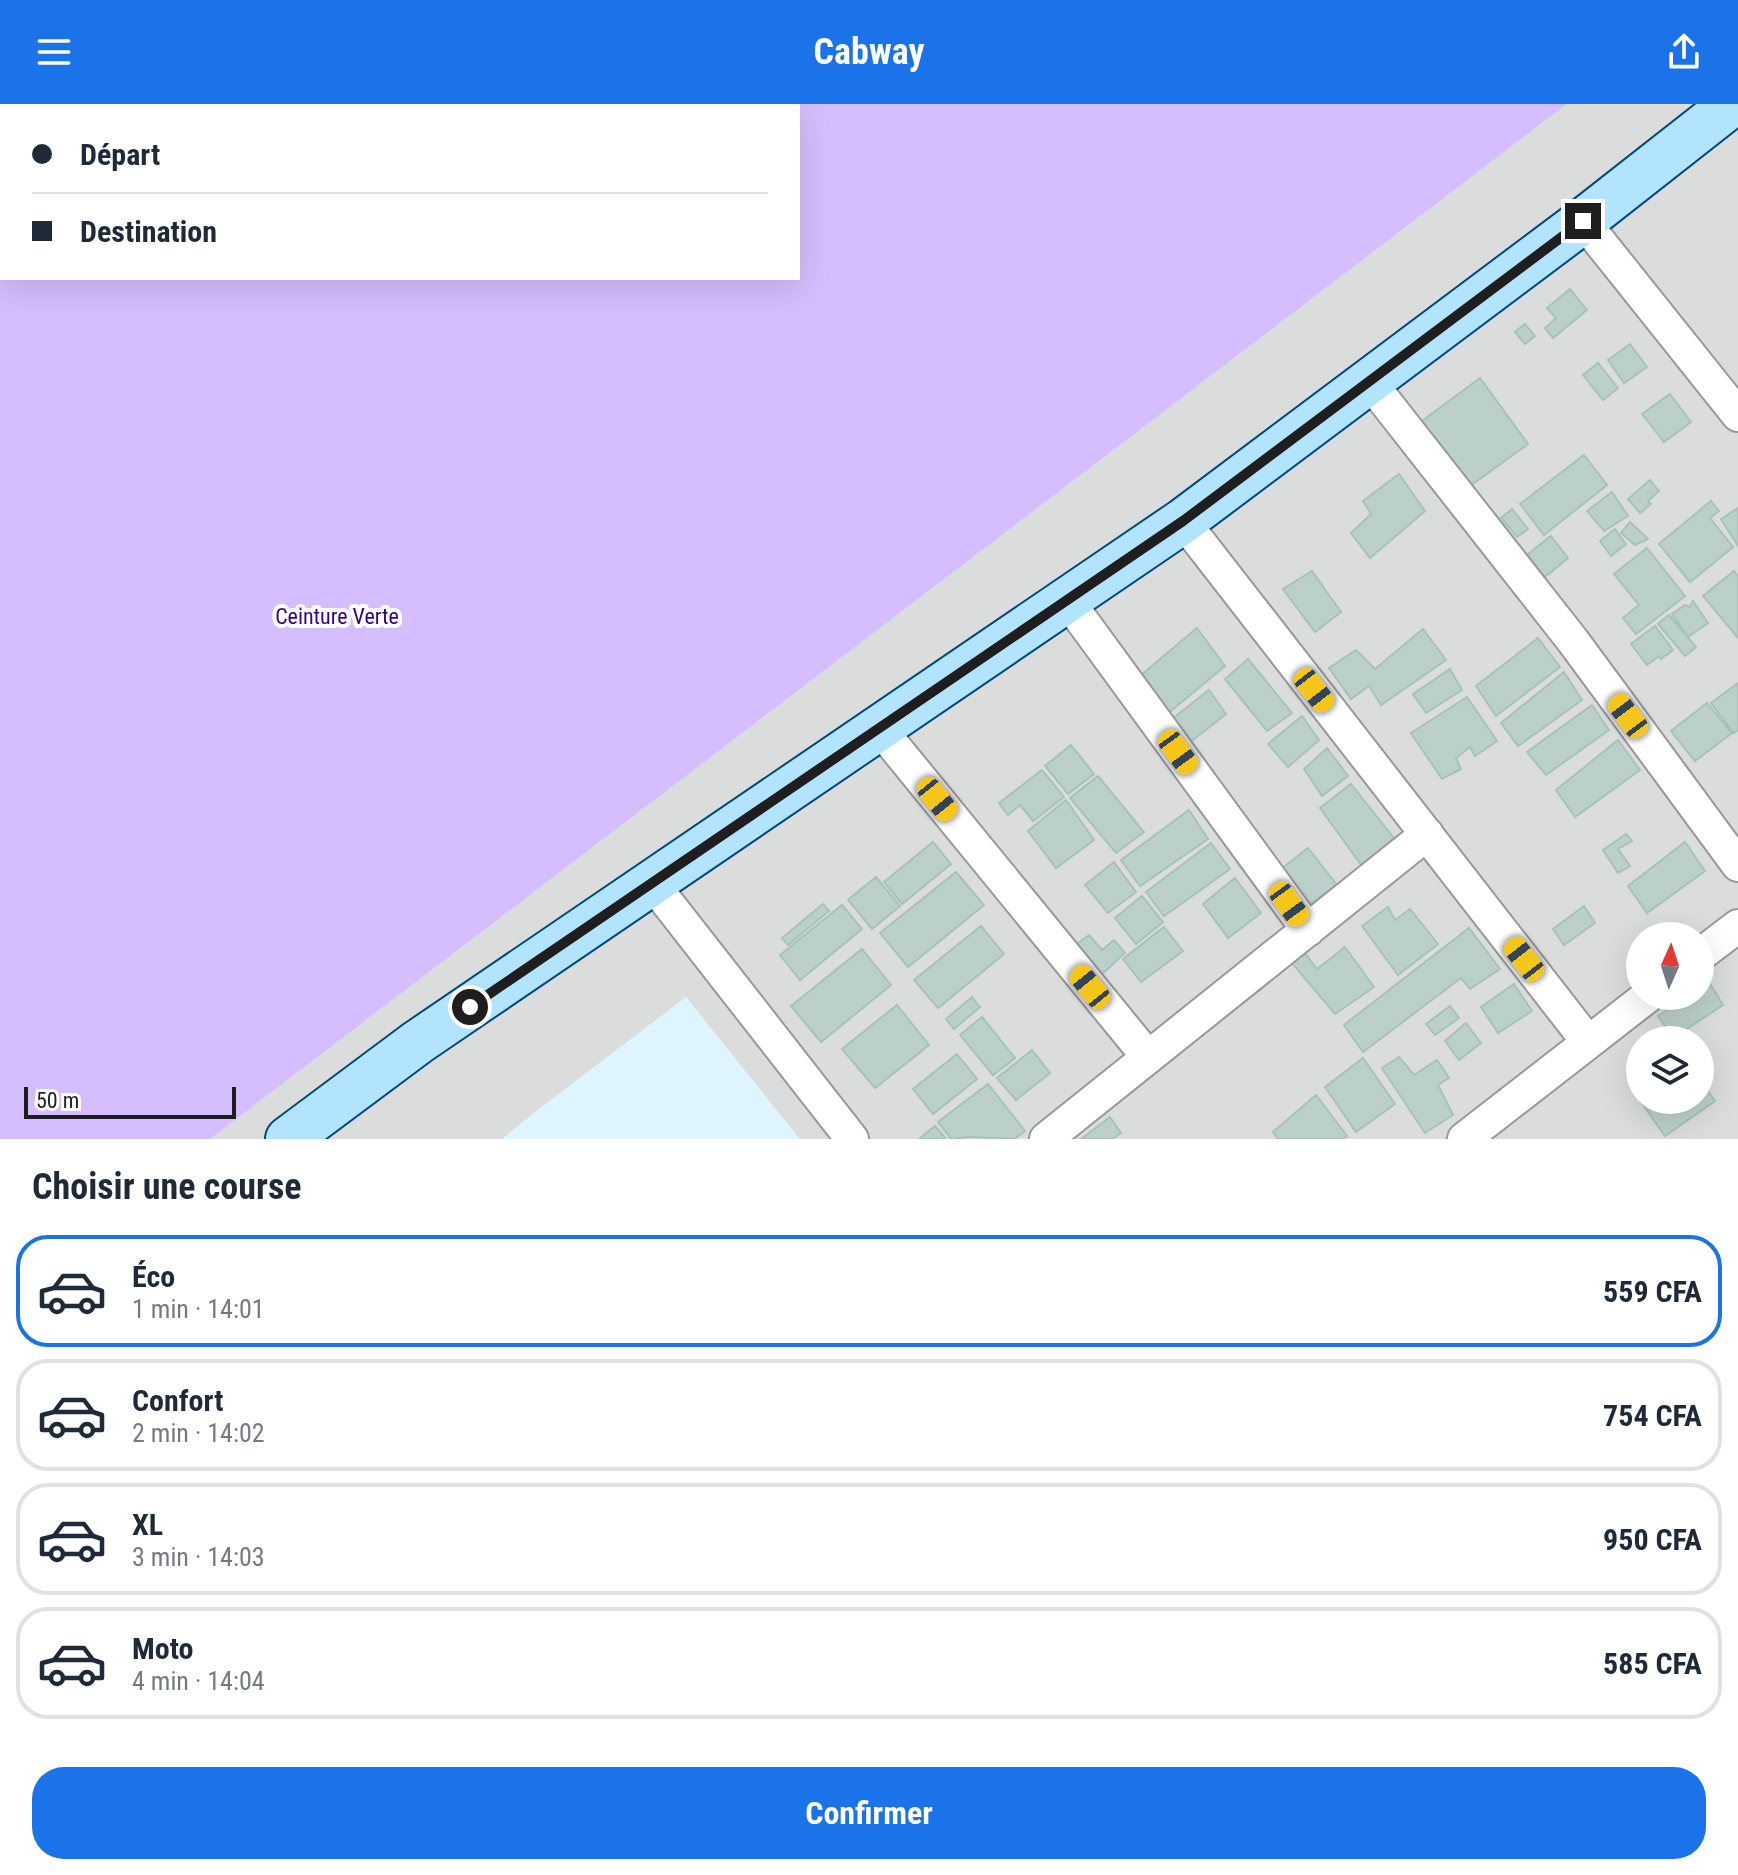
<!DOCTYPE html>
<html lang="fr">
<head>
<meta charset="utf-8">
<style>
  body { margin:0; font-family:"Roboto Condensed",sans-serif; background:#f6f6f7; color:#1f2937; height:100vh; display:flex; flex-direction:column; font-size:30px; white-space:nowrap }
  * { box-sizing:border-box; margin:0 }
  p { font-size:26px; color:#747a83 }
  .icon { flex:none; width:44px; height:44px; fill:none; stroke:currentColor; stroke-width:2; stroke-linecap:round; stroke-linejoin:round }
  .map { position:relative; height:1035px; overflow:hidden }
  .drawer { display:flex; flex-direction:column; background:#fff; flex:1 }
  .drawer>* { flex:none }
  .banner { position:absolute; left:0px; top:0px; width:800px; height:176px; box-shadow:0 8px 32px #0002; display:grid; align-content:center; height:176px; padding:0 32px; background:#fff }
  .needle { width:52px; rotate:3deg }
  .tools { position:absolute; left:1626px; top:818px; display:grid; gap:16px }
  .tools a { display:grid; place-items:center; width:88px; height:88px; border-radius:50%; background:#fff; box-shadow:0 8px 32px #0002; font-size:40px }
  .scale { position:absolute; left:24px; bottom:20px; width:212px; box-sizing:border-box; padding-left:8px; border:4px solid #1e1e1e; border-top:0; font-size:22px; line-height:28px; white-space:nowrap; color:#1e1e1e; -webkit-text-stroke:6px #fff; paint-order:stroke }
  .end { position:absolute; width:36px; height:36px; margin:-18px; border:10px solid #1e1e1e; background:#fff; box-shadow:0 0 0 4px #fff }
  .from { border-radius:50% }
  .car { position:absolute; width:24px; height:48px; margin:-24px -12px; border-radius:10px; box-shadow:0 0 6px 2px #0007; background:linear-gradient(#f5c518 24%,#345 0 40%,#f5c518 0 76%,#345 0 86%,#f5c518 0) }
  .banner b { display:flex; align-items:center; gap:28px; height:76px; font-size:30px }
  .banner b+b { border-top:2px solid #e0e1e3 }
  .banner i { width:20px; height:20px; background:#1f2937 }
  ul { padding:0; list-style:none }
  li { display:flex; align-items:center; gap:24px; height:112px; margin:0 16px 12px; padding:0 16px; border:4px solid #e0e1e3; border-radius:32px }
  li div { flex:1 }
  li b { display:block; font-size:30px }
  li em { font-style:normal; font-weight:700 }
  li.current { border-color:#1a73e8 }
  li>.icon { width:72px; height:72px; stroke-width:1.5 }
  h2 { padding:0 32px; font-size:36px; line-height:96px }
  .action { display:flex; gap:16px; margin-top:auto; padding:16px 32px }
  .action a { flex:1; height:92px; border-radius:32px; background:#1a73e8; color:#fff; font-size:32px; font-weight:700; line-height:92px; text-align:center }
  header { display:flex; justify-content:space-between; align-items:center; height:104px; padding:0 32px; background:#1a73e8; color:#fff; font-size:36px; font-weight:700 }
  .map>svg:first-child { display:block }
  .residential { fill:#dbdcdc; fill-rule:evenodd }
  .education { fill:#def5ff }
  .park { fill:#d6bdfe; fill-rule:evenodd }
  .building { fill:#bcd0cb; stroke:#a5c3bb; stroke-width:2 }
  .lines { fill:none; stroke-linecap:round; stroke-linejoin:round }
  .street-casing { stroke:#989898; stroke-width:36 }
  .secondary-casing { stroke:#00487b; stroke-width:48 }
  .street { stroke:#fff; stroke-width:32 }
  .secondary { stroke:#b3e4ff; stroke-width:44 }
  .route { stroke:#1e1e1e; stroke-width:10 }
  .labels { text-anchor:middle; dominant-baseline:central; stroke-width:8; stroke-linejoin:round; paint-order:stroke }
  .park-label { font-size:22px; fill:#350286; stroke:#fff }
</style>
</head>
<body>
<header><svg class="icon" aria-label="menu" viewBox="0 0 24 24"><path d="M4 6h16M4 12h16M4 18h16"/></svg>Cabway<svg class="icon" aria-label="share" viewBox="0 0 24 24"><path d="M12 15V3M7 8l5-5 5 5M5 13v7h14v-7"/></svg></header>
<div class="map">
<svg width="1738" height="1035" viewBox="0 0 1738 1035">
  <rect width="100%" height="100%" fill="#e4f0f0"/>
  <path class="residential" d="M1567,0H1738V1035H210ZM1640,832H1700V892H1640ZM1640,936H1700V996H1640Z"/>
  <path class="education" d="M686,893L800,1035H502L535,1008Z"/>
  <path class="park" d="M0,0H1567L210,1035H0ZM2,2H798V174H2Z"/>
  <path class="building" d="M1570,185L1587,206L1553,234L1545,224L1556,214L1547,204Z
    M1525,220L1535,232L1525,240L1515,228Z
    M1630,240L1647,263L1624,279L1608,256Z
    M1598,259L1618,284L1603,296L1583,271Z
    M1480,274L1528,340L1470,382L1422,317Z
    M1670,290L1691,318L1664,338L1642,310Z
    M1584,351L1607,381L1544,431L1520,400Z
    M1399,370L1425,407L1370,454L1351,429L1371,410L1363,397Z
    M1650,376L1659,387L1648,397L1651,400L1640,409L1628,395Z
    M1612,388L1628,412L1604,427L1587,407Z
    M1711,397L1719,407L1710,414L1733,443L1690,478L1659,440Z
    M1738,404V442L1721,415Z
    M1512,405L1528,425L1517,433L1501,414Z
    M1630,418L1648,435L1635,441L1621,429Z
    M1615,425L1626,440L1611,452L1600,437Z
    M1551,432L1568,454L1545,473L1527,451Z
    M1647,444L1685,492L1636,530L1623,514L1639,501L1614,470Z
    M1312,467L1341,508L1315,528L1283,485Z
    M1734,467L1738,472V534L1703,492Z
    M1693,497L1708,519L1688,533L1672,510L1685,501L1690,503Z
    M1669,511L1696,543L1685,552L1658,520Z
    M1655,522L1673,546L1661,555L1659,552L1647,561L1631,540Z
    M1197,524L1225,562L1166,611L1140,572Z
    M1423,525L1446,556L1381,601L1369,582L1351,595L1329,564L1356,546L1375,565Z
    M1538,534L1560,563L1496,612L1476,582Z
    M1248,555L1292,609L1267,627L1225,575Z
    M1450,565L1462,586L1426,609L1413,590Z
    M1564,568L1582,596L1518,642L1501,619Z
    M1738,579V626L1734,629L1711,599Z
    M1209,586L1226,610L1189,639L1171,616Z
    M1467,593L1497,637L1475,652L1470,643L1456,654L1461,665L1442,675L1411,629Z
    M1707,599L1732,629L1695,657L1671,627Z
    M1592,601L1609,626L1546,671L1527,648Z
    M1302,612L1319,636L1288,663L1268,640Z
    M1618,636L1640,666L1575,713L1556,686Z
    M1071,641L1094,670L1068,690L1045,662Z
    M1327,644L1348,672L1322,692L1304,665Z
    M1042,666L1064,693L1033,717L1020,701L1008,711L999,699Z
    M1098,672L1144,728L1116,749L1070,694Z
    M1351,680L1397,738L1362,762L1320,704Z
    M1066,696L1094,736L1056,764L1028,727Z
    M1189,706L1208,735L1140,782L1121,756Z
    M1626,730L1632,737L1618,745L1630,762L1618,769L1603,746Z
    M933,738L951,760L902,800L884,778Z
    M1685,738L1705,767L1647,809L1628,782Z
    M1211,739L1230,765L1164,812L1146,788Z
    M1308,744L1337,781L1305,803L1280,766Z
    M1114,758L1136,788L1108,809L1085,781Z
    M956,768L984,801L908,863L880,829Z
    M876,773L900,802L872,825L848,796Z
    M1235,774L1261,809L1228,834L1203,800Z
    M1142,792L1163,818L1136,840L1115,814Z
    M823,800L829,807L788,841L782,834Z
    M842,801L862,825L800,876L780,851Z
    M1584,802L1595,819L1564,841L1553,825Z
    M1388,803L1395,816L1410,805L1438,840L1398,871L1362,822Z
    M981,822L1004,850L938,904L914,876Z
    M1164,823L1183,847L1141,878L1123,855Z
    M1469,824L1500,865L1470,885L1461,874L1363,948L1344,921Z
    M1089,831L1102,846L1114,836L1125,849L1100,872L1074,842Z
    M1345,843L1374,883L1335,910L1292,859L1304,848L1317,865Z
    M862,845L891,881L821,938L791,902Z
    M1709,878L1723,901L1673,934L1658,912L1688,892H1700V884Z
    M1514,880L1532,907L1498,929L1481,903Z
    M972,893L980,903L954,925L946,915Z
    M897,901L929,941L875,984L842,945Z
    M1450,902L1459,914L1435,931L1426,920Z
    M982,913L1015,954L993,971L960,931Z
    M1466,919L1481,939L1459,956L1445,937Z
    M1032,946L1050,969L1016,996L997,974Z
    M957,950L977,975L933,1010L913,985Z
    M1399,953L1414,971L1437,956L1449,974L1438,981L1453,1011L1425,1029L1382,964Z
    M1363,954L1395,1000L1356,1028L1325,983Z
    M1700,976L1715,997L1665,1032L1632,985L1640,980V996H1700Z
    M988,980L1025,1027L1014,1035L969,1033L951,1035L938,1018Z
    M1316,991L1347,1032L1343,1035H1278L1273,1028Z
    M1110,1013L1121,1029L1112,1035H1081Z
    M935,1022L946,1035H919Z"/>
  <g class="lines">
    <g class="street-casing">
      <path id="street" d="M1583,117L1738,311
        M1369,277L1573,537L1738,761
        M1183,417L1588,938
        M1067,496L1308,826
        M880,625L1148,953
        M652,779L852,1035
        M1700,851L1738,822
        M1046,1035L1427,730
        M1464,1035L1648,892"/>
    </g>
    <g class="secondary-casing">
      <path id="secondary" d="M288,1035L418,938L1183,417L1583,117L1732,0"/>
    </g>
    <use href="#street" class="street"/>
    <use href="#secondary" class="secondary"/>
  </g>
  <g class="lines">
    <path class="route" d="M470,903L1183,417L1583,117"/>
  </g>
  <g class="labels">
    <g class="park-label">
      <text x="337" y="512">Ceinture Verte</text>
    </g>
  </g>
</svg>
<div class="tools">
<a><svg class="needle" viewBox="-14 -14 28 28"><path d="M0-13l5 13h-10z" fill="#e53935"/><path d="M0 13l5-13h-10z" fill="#747a83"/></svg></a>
<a><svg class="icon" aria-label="layers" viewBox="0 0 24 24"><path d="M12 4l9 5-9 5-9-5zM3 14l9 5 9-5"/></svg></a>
</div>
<div class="scale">50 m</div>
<i class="end from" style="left:470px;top:903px"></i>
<i class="end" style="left:1583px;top:117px"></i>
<i class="car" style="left:1314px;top:586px;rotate:142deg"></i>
<i class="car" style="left:1628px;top:612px;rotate:323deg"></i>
<i class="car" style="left:1178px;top:648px;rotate:144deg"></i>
<i class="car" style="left:937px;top:695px;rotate:141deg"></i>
<i class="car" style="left:1289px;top:800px;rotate:144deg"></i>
<i class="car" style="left:1524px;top:855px;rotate:322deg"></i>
<i class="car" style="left:1090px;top:883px;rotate:321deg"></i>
<div class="banner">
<b><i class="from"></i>Départ</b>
<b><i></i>Destination</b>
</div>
</div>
<section class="drawer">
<h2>Choisir une course</h2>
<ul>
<li class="current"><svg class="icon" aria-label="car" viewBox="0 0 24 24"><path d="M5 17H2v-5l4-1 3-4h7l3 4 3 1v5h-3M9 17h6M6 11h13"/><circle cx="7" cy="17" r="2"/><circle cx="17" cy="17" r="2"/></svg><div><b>Éco</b><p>1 min · 14:01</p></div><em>559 CFA</em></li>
<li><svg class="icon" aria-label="car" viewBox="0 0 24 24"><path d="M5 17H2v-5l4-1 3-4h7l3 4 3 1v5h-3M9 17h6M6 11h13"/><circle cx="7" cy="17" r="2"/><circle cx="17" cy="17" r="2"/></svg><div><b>Confort</b><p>2 min · 14:02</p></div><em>754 CFA</em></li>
<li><svg class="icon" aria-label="car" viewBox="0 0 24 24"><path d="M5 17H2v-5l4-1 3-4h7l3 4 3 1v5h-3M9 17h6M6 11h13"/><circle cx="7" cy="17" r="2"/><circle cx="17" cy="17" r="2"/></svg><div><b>XL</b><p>3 min · 14:03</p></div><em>950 CFA</em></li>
<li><svg class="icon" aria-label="car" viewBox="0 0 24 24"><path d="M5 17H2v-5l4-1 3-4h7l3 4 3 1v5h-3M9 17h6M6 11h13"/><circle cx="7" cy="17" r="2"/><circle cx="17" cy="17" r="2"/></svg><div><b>Moto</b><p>4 min · 14:04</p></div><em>585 CFA</em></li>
</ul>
<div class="action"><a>Confirmer</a></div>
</section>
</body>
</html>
